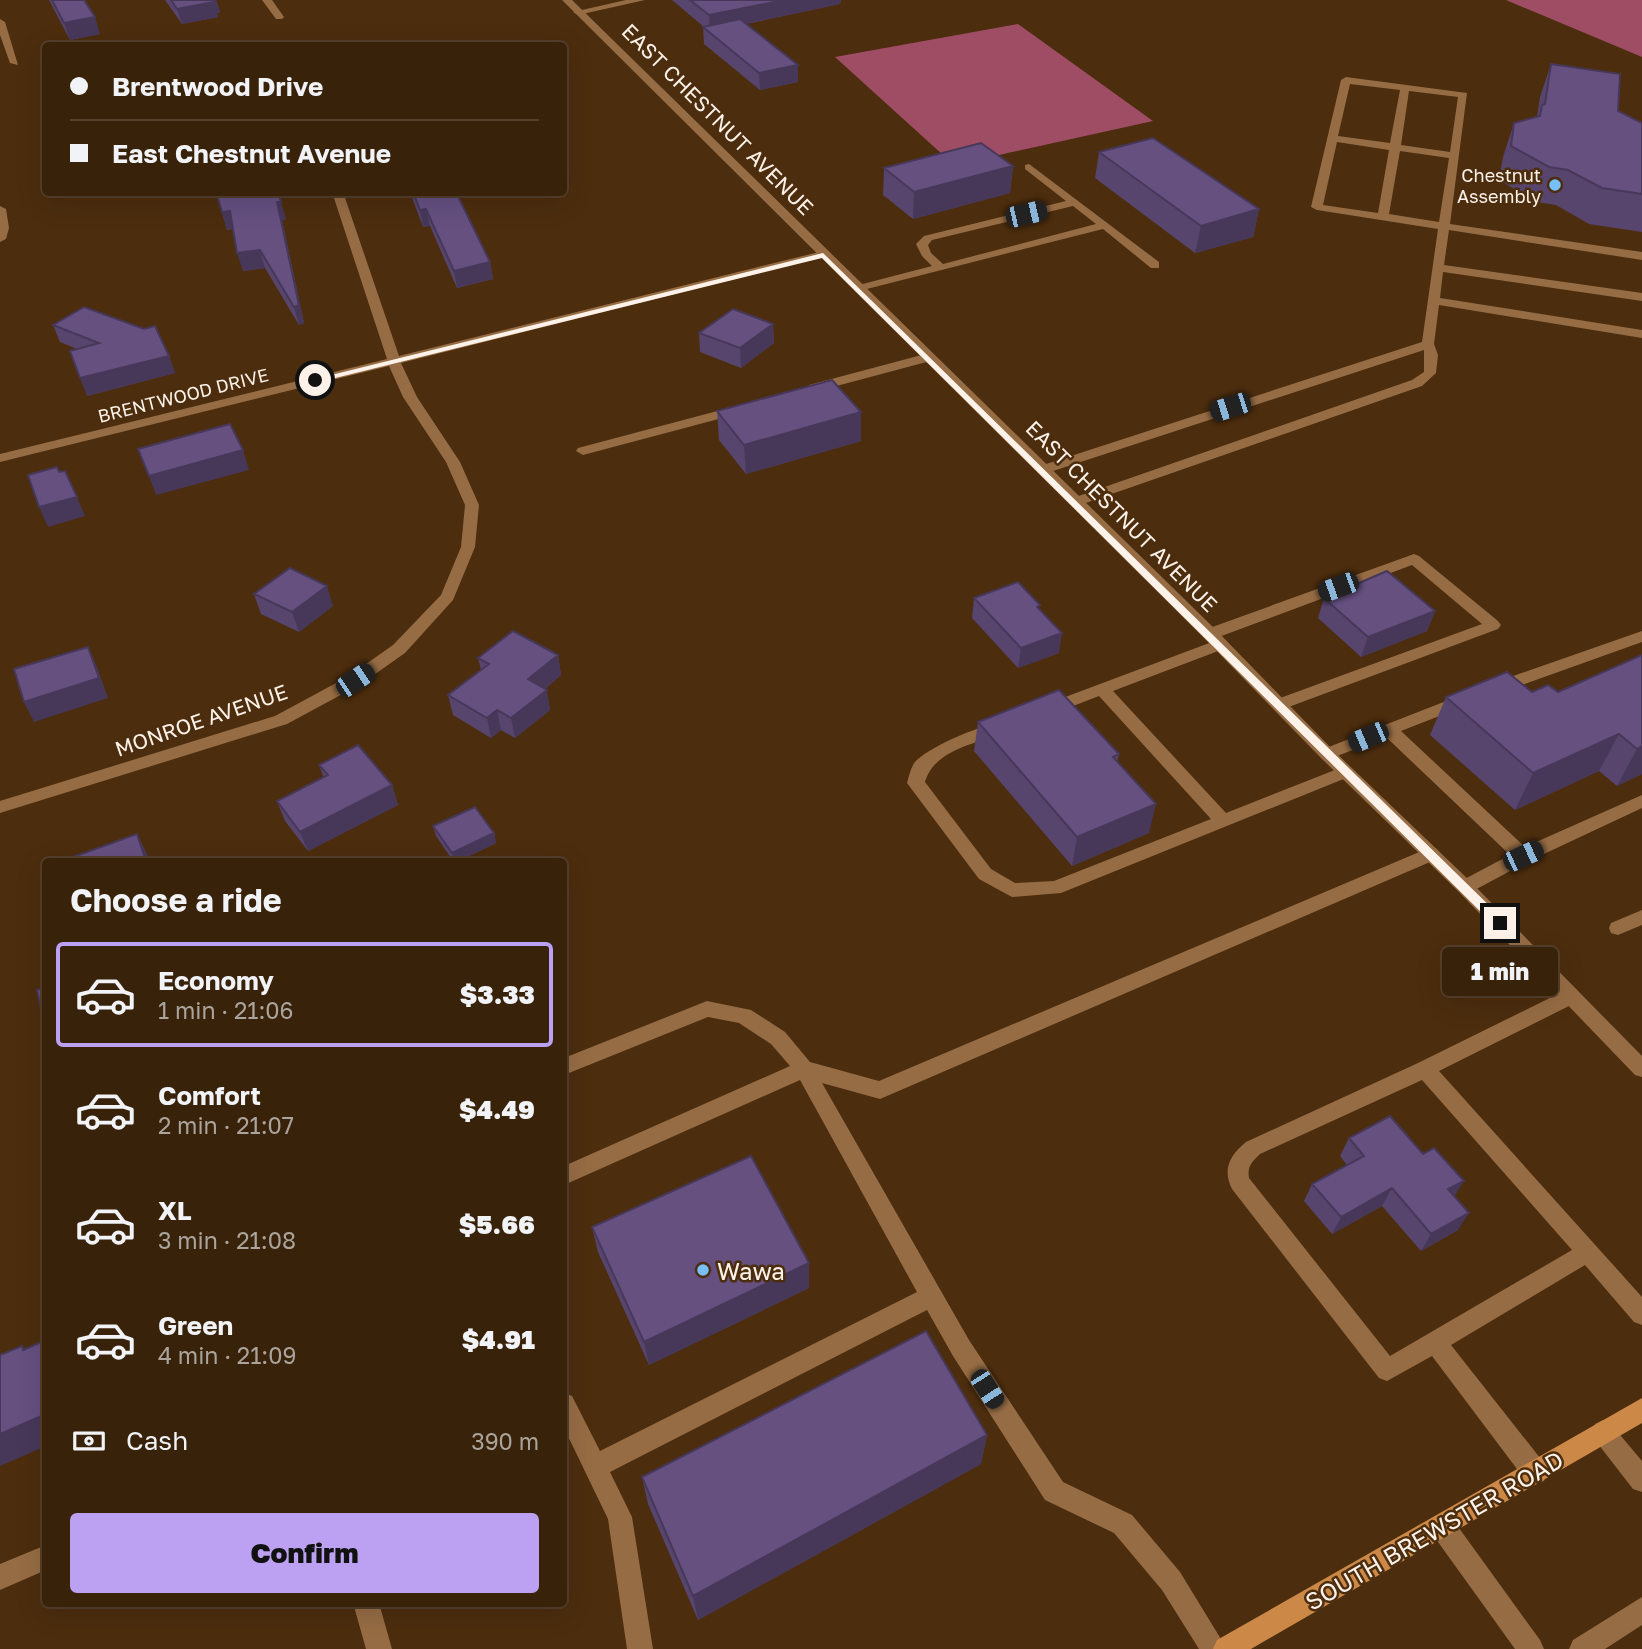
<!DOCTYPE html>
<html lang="en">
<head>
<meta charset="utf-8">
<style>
  body { margin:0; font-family:"Golos Text",sans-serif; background:#442f18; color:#f1f3f6; height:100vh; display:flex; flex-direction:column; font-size:26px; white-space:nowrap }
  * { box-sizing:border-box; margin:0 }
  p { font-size:23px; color:#aba49c }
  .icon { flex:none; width:38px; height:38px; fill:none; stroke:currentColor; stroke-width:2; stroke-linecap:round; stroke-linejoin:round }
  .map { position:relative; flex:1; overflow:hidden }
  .side { position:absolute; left:42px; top:858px; width:525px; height:749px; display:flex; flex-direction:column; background:#39220a; border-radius:7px; box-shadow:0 7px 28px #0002,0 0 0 2px #533f2b }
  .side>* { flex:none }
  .banner { position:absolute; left:42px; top:42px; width:525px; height:154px; border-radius:7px; box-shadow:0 7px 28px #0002,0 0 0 2px #533f2b; display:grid; align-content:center; height:154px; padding:0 28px; background:#39220a }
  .end { position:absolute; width:32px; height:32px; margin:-16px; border:9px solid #fcf2e9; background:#111; box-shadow:0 0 0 4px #111 }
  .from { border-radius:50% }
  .bubble { position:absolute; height:49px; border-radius:7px; background:#39220a; box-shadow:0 7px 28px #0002,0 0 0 2px #533f2b; font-size:23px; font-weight:800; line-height:49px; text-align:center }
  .car { position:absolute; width:21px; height:42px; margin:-21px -10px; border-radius:9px; box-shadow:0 0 5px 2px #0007; background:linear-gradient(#222 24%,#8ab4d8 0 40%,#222 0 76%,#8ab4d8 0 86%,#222 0) }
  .banner b { display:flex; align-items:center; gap:24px; height:66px; font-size:26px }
  .banner b+b { border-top:2px solid #533f2b }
  .banner i { width:18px; height:18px; background:#f1f3f6 }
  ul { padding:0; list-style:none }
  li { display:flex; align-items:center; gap:21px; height:105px; margin:0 14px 10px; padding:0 14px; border:4px solid transparent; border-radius:7px }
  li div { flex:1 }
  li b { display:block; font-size:26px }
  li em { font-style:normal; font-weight:800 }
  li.active { border-color:#bca0f2 }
  li>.icon { width:63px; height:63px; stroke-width:1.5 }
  h2 { padding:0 28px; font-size:32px; line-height:84px }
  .pay { display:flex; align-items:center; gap:18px; height:77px; padding:0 28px; font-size:26px }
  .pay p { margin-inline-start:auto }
  .button { display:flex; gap:14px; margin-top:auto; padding:14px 28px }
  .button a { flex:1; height:80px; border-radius:7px; background:#bca0f2; color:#111; font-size:28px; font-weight:800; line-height:80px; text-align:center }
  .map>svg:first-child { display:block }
  .forest { fill:#9f4d65 }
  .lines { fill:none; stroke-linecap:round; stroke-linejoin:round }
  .service { fill:#966c44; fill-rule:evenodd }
  .minor { fill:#966c44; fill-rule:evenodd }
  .tertiary { fill:#966c44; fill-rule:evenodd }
  .secondary { fill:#cc8846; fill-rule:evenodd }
  .wall { fill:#57456e }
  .shaded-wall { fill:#47385a }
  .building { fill:#655080; stroke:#47385a; stroke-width:2 }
  .route { fill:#fcf2e9 }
  .poi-dot { fill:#77bff7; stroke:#4c2d0e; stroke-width:2.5 }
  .labels { text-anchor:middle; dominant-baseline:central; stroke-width:5; stroke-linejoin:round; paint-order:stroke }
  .far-poi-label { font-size:18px; fill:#fcf2e9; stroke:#4c2d0e; text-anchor:end }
  .far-street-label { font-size:18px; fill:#fcf2e9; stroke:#4c2d0e }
  .street-label { font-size:21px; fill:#fcf2e9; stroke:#4c2d0e }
  .near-poi-label { font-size:24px; fill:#fcf2e9; stroke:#4c2d0e; text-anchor:start }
  .near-street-label { font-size:24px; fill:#fcf2e9; stroke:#4c2d0e }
</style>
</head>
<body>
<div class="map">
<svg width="1642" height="1649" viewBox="0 0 1642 1649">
  <rect width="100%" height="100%" fill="#4c2d0e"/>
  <path class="forest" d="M1506,0H1642V57Z
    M1018,24L1153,121L954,165L835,57Z"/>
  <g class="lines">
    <path class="service" d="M1346,77L1467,93L1450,224L1642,252V260L1449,230L1444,265L1642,293V301L1443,272L1440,298L1642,330V338L1439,305L1434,344L1438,355L1436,373L1422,386L1080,505H1070V499L1412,380L1424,372V350L1047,473L1042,474L1035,470L1037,467L1422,342L1438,229L1317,210L1311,207L1341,80ZM1350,84L1400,90L1390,143L1338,136ZM1409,91L1458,97L1450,152L1401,145ZM1337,142L1389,150L1378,213L1323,205ZM1400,151L1449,158L1439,222L1389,214Z
      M1029,164L1159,262V268H1151L1103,229L855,292V286L932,266L922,256L916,244L924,236L1066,201L1025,169V165ZM1073,206L1096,224L943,264L931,253L928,245L932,240Z
      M929,353L935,357L934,360L814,392L807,388L809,385Z
      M740,405L745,406V412L583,455L576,451L578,448Z
      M1414,554L1419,556L1498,621L1501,625L1498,629L1278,711L1270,705L1272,701L1482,624L1412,565L1216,638H1204L1202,634L1204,630Z
      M1642,631V642L1502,692L1496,694L1488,688L1490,684Z
      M1220,639L1226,640L1228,644L1226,648L1113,691L1226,813L1345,766L1353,772L1351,776L1061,893L1012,897L979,879L907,783C909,776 911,767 915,762C927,748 987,720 1003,725L1005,729L1003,733C975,744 934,750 925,782L991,869L1015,883L1054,881L1211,819L1099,696L1050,715L1042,709L1044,705Z
      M1464,694L1472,700L1470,704L1401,731L1525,847L1642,795V808L1529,861L1471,892H1459L1456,887L1459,882L1510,855L1386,737L1327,760L1319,754L1321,750Z
      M1431,847L1437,849L1440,854L1437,859L887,1096L880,1099L822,1083L969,1340L1063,1482L1132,1515L1180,1572L1227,1649H1199L1162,1590L1114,1533L1045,1500L953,1356L927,1310L610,1472L632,1517L653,1649H627L608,1519L564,1428V1393L572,1396L600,1451L917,1292L800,1080L564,1185V1166L790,1066L771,1044L739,1023L708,1017L564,1075V1058L707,1001L751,1010L785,1032L810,1062L879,1081Z
      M1642,910V925L1618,935L1611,933L1609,928L1611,923Z
      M1570,988L1577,990L1580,996L1577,1002L1439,1071L1642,1297V1325L1634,1322L1585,1265L1451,1345L1544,1463L1547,1472L1544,1481L1535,1484L1526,1481L1432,1356L1387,1381L1379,1378L1232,1189C1222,1169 1230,1155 1246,1142L1418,1063ZM1422,1080L1572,1250L1390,1356L1249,1178C1247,1166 1252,1162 1260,1154Z
      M1603,1420L1611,1424L1642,1461V1492L1633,1489L1595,1440L1591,1432L1595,1424Z
      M1442,1514L1451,1517L1540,1640L1544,1649H1515L1433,1535L1430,1526L1433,1517Z
      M46,1545V1570L0,1590V1564Z
      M1642,1597V1625L1605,1649H1569L1573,1640Z
      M353,1603H379L392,1649H366Z"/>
    <path class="minor" d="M262,0H272L284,17L282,19H276Z
      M626,0H645L578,15L573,12Z
      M0,19L5,22L18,65L10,63L0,35Z
      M332,192H343L399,356L823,251L829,255L401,363L417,397L460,462L479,505L475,547L453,600L405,653L361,684L287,724L0,813V801L275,716L349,676L393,645L441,595L461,547L465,505L446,462L403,397L389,366L0,462V454L387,359Z
      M0,206L6,209L9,228L6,239L0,242Z"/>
    <path class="tertiary" d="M562,0H572L1216,630L1333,750L1471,882L1642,1056V1077L1635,1075L1459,892L1321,758L1204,638Z"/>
    <path class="secondary" d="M1642,1398V1423L1251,1649H1213L1217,1640Z"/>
  </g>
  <path class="wall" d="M49,0H84L100,34L70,40Z
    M165,0H216L220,12L217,13L218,17L182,24Z
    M672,0H841L840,4L746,24L798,82L760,90L704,44L703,27H704Z
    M1551,64L1618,111L1642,123V232L1589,224L1556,205L1536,202L1499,180L1503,157L1514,123L1537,117L1540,97Z
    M1099,152L1259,209L1253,237L1195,253L1095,178Z
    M1013,166L1010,193L913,219L883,195L884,168Z
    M216,192L286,219L282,220L304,323L299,325L265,268L243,271L233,229L227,230Z
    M410,192H456L490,262L493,279L457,288L430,226L423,227Z
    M773,324L774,343L741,368L700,352L699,333Z
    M53,325L169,356L175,373L87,396L77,349L60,342Z
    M717,411L861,441L746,474L719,440Z
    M254,594L333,606L299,632L261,614Z
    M974,598L1040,609L1059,653L1018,668L972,618Z
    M1324,598L1435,611L1427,631L1361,657L1318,618Z
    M558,655L561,675L545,689L550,710L515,738L501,730L491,738L453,715L448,695L481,670L478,658Z
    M1642,655V774L1617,786L1599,771L1515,810L1430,735L1446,697L1558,692Z
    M978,722L1119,754L1117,762L1149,833L1072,866L974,751Z
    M319,765L392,785L398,805L308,851L285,821L277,801L324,778Z
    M433,826L494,833L496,843L459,861H453L436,836Z
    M1349,1138L1423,1154L1464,1181L1454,1196L1458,1230L1421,1251L1382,1206L1332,1234L1304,1201L1312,1184L1347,1165L1340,1156Z
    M592,1227L809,1288L649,1365L598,1252Z
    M987,1435L981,1464L698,1620L648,1504L642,1477Z"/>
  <path class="shaded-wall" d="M212,0H216L220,12L217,13L218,17L182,24L177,9Z
    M784,0H841L840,4L710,31L709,15Z
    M95,17L100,34L70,40L64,23Z
    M798,65V82L760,90L759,73Z
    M1013,166L1010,193L913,219L914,192Z
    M277,202H281L286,219L282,220L304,323L299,325L294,307Z
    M426,209L430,226L423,227L420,210Z
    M1259,209L1253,237L1195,253L1201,226Z
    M230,211L235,228L227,230L222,212Z
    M260,250L265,268L243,271L237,253Z
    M490,262L493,279L457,288L454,271Z
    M773,324L774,343L741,368L740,348Z
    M169,356L175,373L87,396L80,378Z
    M861,412V441L746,474L744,445Z
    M243,450L249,470L156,495L149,476Z
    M74,490L85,516L48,527L39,507Z
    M327,586L333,606L299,632L292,612Z
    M1435,611L1427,631L1361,657L1368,637Z
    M1062,633L1059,653L1018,668L1021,648Z
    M88,647L97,667L108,698L34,722L24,702Z
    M558,655L561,675L532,699L528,679Z
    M547,690L550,710L515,738L511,718Z
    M497,710L501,730L491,738L487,718Z
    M1619,734L1599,771L1515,810L1533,773Z
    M1642,746V774L1617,786L1637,749Z
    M392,785L398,805L308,851L300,832Z
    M1156,804L1149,833L1072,866L1077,837Z
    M494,833L496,843L459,861H454L452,853Z
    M137,834L147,854L150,861H146Z
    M1464,1181L1453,1198L1448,1189Z
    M1392,1188L1382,1206L1332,1234L1341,1217Z
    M1469,1213L1458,1230L1421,1251L1431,1234Z
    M809,1263V1288L649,1365L644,1342Z
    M46,1414V1446L0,1466V1434Z
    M987,1435L981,1464L698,1620L693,1596Z"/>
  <path class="building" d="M52,0H84L95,17L64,23Z
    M171,0H213L214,2L177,9Z
    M690,0H784L709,15Z
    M740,19L798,65L759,73L703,27Z
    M1551,64L1620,74L1618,111L1642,123V194L1602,188L1568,170L1549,167L1511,146L1514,123L1540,116L1542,105L1545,104Z
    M1153,138L1259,209L1201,226L1099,152Z
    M981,143L1013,166L914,192L884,168Z
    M216,192H278L281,202H277L299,305L294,307L260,250L237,253L230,211L222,212Z
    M413,192H456L490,262L454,271L426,209L420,210Z
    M84,307L144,329L155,326L169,356L80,378L70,351L99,343L53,325Z
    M733,309L773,324L740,348L699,333Z
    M832,380L861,412L744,445L717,411Z
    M230,424L243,450L149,476L138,449Z
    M57,467L59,472L65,471L77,497L39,507L28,475Z
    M290,568L327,586L292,612L254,594Z
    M1387,571L1435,611L1368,637L1324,598Z
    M1018,582L1040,605L1037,607L1062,633L1021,648L974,598Z
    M513,631L558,655L528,679L547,690L511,718L497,710L487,718L448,695L489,664L478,658Z
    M88,647L99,678L24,702L14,669Z
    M1642,655V746L1637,749L1619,734L1533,773L1446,697L1507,672L1532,692L1548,685L1558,692Z
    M1059,690L1119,754L1113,757L1156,804L1077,837L978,722Z
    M358,745L392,785L300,832L277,801L328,775L319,765Z
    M475,807L494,833L452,853L433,826Z
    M137,834L146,861H62Z
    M46,987V1032L37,990Z
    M1390,1116L1423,1154L1434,1148L1464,1181L1448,1189L1469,1213L1431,1234L1392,1188L1341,1217L1312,1184L1364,1156L1349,1138Z
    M751,1156L809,1263L644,1342L592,1227Z
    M926,1331L987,1435L693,1596L642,1477Z
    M46,1340V1414L0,1434V1355L22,1346L23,1350Z"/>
  <path class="route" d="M823,253L1504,920V927H1496L822,258L315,383L311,380Z"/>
  <g class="poi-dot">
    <circle cx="1555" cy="185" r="7"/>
    <circle cx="703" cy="1270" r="7"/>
  </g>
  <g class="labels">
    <g class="far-poi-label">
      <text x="1541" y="175">Chestnut<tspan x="1541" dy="21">Assembly</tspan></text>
    </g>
    <g class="far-street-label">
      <text transform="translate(183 395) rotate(-14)">BRENTWOOD DRIVE</text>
    </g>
    <g class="street-label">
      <text transform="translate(718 119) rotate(45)">EAST CHESTNUT AVENUE</text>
      <text transform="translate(1122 516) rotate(45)">EAST CHESTNUT AVENUE</text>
      <text transform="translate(201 720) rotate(-19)">MONROE AVENUE</text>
    </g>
    <g class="near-poi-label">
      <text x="717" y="1270">Wawa</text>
    </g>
    <g class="near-street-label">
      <text transform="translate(1434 1530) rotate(-30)">SOUTH BREWSTER ROAD</text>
    </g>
  </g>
</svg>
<i class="end from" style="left:315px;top:380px"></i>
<i class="end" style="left:1500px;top:923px"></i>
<div class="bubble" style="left:1442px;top:947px;width:116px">1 min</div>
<i class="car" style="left:1026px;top:214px;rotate:77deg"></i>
<i class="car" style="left:1230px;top:407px;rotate:252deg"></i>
<i class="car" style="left:1338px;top:587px;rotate:250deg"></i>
<i class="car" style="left:355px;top:680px;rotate:56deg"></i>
<i class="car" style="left:1368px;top:737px;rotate:247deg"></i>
<i class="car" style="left:1523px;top:856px;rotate:65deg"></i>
<i class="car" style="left:987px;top:1389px;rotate:147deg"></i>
<div class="banner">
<b><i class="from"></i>Brentwood Drive</b>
<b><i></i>East Chestnut Avenue</b>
</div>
<section class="side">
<h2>Choose a ride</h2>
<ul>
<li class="active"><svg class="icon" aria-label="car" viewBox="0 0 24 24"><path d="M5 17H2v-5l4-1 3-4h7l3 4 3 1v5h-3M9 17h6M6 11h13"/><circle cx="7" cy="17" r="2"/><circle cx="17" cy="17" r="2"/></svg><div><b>Economy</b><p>1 min · 21:06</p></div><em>$3.33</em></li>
<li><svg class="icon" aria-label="car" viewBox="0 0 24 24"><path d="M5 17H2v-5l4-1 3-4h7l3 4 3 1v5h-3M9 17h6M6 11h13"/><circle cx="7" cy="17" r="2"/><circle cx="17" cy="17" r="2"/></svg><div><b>Comfort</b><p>2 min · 21:07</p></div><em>$4.49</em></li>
<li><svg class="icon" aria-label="car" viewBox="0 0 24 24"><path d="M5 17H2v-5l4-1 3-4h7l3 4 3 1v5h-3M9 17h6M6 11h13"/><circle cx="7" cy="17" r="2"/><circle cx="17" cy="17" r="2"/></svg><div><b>XL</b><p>3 min · 21:08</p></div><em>$5.66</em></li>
<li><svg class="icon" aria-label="car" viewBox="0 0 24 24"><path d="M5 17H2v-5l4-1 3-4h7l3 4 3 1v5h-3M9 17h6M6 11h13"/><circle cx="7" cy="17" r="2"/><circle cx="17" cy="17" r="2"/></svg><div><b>Green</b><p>4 min · 21:09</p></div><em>$4.91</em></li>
</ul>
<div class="pay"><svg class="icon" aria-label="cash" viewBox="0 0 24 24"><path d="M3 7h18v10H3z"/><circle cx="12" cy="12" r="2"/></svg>Cash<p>390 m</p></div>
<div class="button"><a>Confirm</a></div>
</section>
</div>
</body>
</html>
